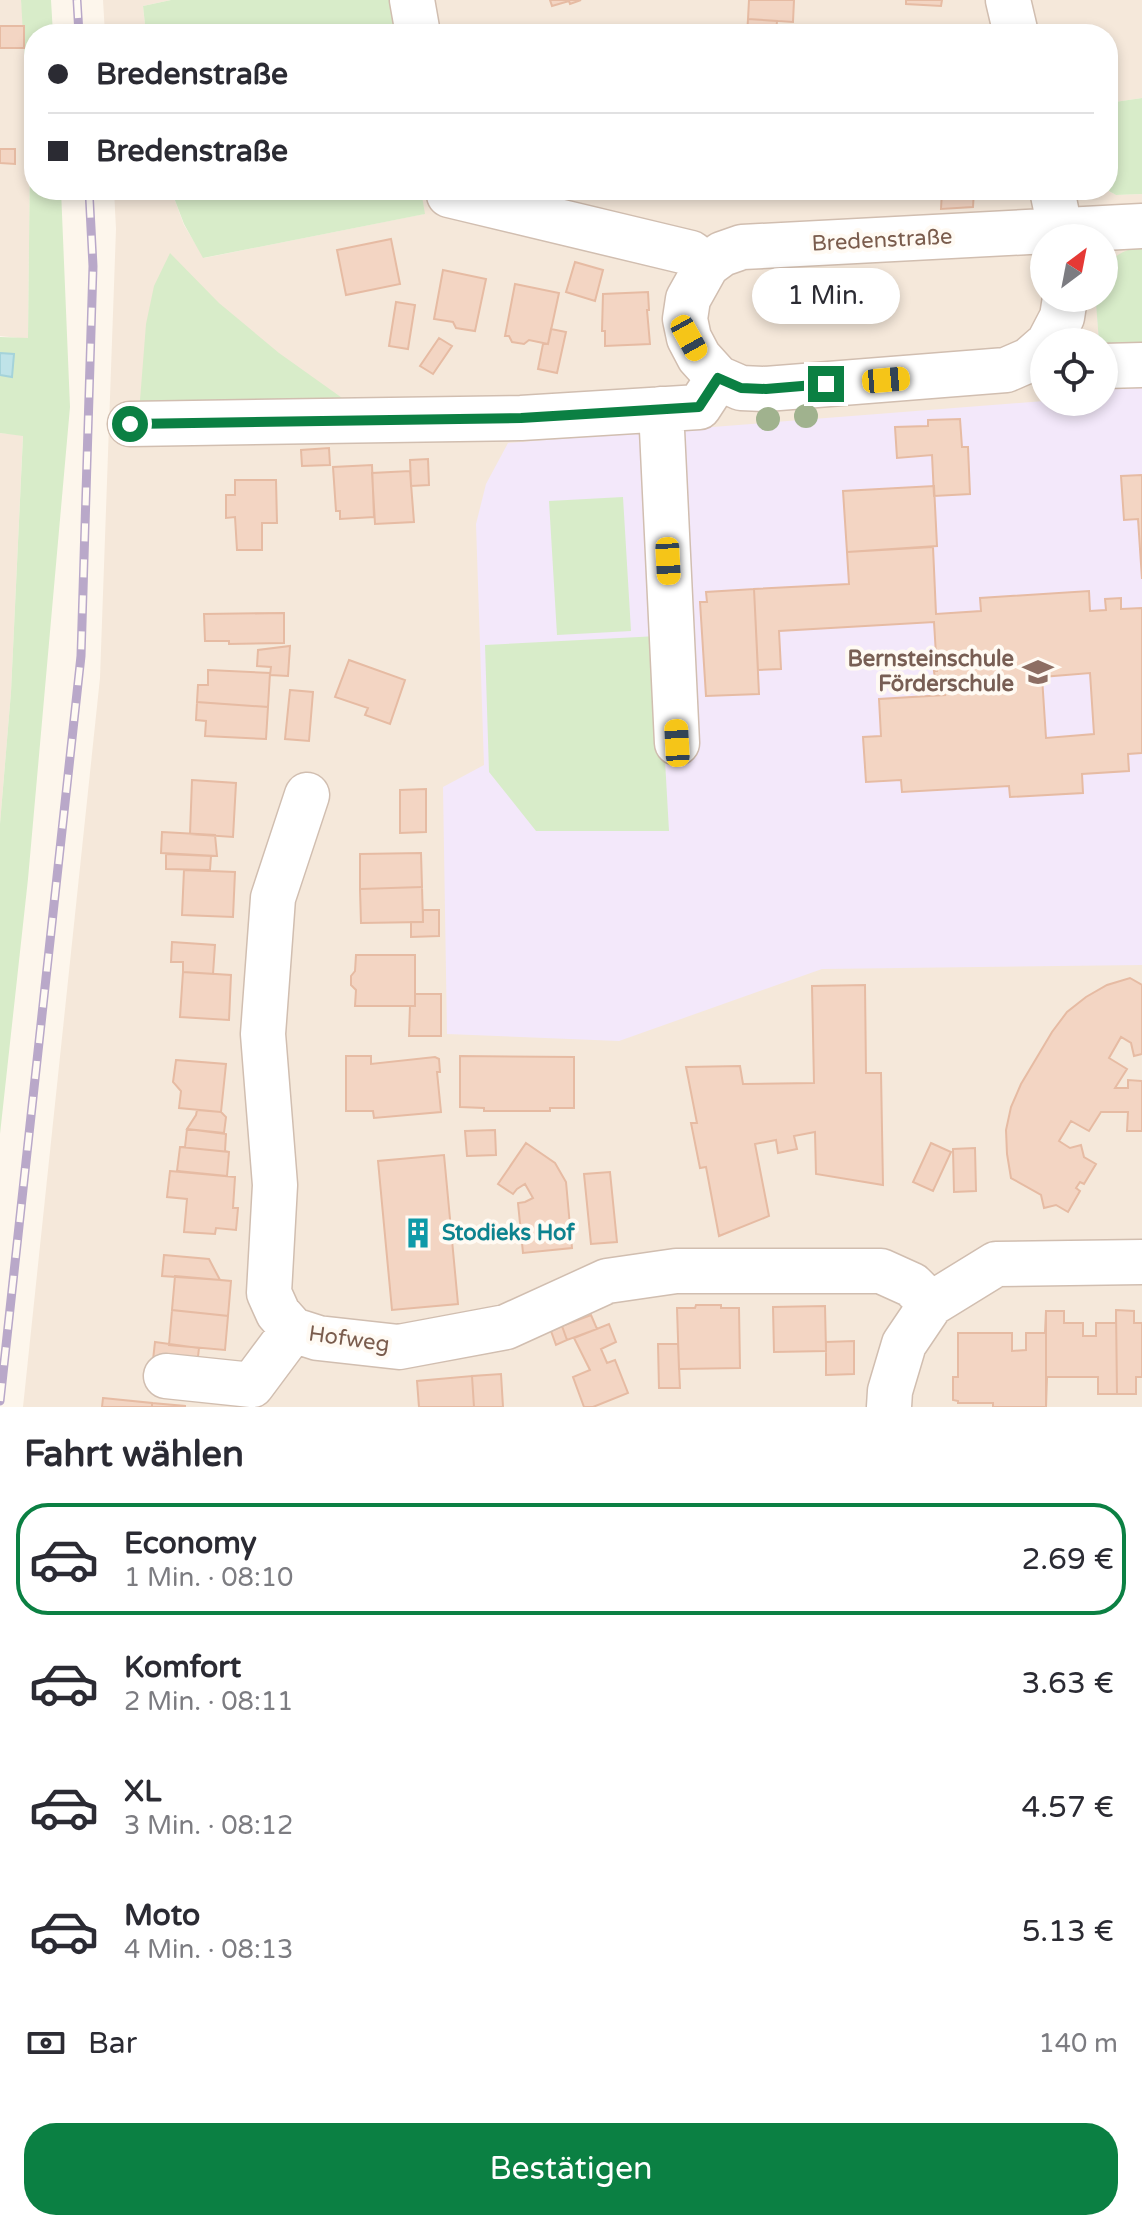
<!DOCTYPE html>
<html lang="de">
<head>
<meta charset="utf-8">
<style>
  body { margin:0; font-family:"Varela Round",sans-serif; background:#f7f7f7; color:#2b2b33; height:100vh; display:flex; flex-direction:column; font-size:30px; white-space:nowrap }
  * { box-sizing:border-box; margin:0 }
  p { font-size:26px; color:#7c7c81 }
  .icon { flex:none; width:44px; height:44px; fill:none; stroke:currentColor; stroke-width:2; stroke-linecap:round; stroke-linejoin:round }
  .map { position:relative; height:1407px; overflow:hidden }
  .sheet { display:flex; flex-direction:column; background:#fff; flex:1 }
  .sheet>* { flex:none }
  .hud { position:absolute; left:24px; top:24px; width:1094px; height:176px; border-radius:32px; box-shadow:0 4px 12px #0003; display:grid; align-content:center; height:176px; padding:0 24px; background:#fff }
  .needle { width:52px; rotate:32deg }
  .controls { position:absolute; left:1030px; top:224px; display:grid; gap:16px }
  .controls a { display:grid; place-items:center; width:88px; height:88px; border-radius:50%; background:#fff; box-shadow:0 4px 12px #0003; font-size:40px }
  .end { position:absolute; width:36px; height:36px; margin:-18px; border:10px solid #0b8043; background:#fff; box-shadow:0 0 0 4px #fff }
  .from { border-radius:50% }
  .bubble { position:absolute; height:56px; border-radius:28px; background:#fff; box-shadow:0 4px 12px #0003; font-size:26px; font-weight:600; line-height:56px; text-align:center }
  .car { position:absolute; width:24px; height:48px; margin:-24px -12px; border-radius:10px; box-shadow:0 0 6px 2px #0007; background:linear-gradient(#f5c518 24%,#345 0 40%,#f5c518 0 76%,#345 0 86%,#f5c518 0) }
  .hud b { display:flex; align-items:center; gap:28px; height:76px; font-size:30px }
  .hud b+b { border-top:2px solid #e1e1e2 }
  .hud i { width:20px; height:20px; background:#2b2b33 }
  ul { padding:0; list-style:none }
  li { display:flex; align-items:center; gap:24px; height:112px; margin:0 16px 12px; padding:0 8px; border:4px solid transparent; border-radius:32px }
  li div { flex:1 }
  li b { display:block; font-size:30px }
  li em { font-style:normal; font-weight:600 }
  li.on { border-color:#0b8043 }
  li>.icon { width:72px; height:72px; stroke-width:1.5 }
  h2 { padding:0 24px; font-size:36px; line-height:96px }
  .pay { display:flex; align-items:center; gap:20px; height:88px; padding:0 24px; font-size:30px }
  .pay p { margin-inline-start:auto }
  .button { display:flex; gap:16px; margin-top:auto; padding:16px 24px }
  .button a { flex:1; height:92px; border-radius:32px; background:#0b8043; color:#fff; font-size:32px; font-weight:600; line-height:92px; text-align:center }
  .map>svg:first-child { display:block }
  .residential { fill:#f5e8da; fill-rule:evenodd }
  .education { fill:#f3e8fa }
  .green { fill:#d8ecc9 }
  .water { fill:#bfe3e8; stroke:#a5d3da; stroke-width:2 }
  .building { fill:#f3d5c3; stroke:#e6bba3; stroke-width:2; fill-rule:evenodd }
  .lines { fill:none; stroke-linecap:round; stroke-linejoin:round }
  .minor-casing { stroke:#d1beb0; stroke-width:47 }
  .minor { stroke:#fff; stroke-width:44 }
  .rail-casing { stroke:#b9a8c9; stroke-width:9 }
  .rail { stroke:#fffaf3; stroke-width:6; stroke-dasharray:18; stroke-linecap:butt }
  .tree { fill:#a0b28e }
  .route { stroke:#0b8043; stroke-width:10 }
  .labels { text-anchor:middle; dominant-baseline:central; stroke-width:8; stroke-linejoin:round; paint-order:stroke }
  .street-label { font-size:22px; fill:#7a5c4d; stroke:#fffaf3 }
  .education-label { font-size:22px; font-weight:bold; fill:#785e54; stroke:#fffaf3; text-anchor:end }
  .culture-label { font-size:22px; font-weight:bold; fill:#0d838f; stroke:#fffaf3; text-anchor:start }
</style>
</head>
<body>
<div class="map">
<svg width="1142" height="1407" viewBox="0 0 1142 1407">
  <rect width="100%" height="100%" fill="#fdf6ec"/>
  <path class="residential" d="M0,0H21L24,26L30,151L28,339L0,336Z
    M103,0H171L143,6L146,34H105Z
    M394,0H1142V98L1108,103V34H399Z
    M114,190H171L184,225L204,258L424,214L421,190H1107L1116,195L1142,194V1407H23L100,678L116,229ZM1044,238H1104V298H1044ZM1044,342H1104V402H1044Z
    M0,433L23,435L11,692L0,824Z"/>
  <path class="education" d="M1142,246V965L822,969L619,1041L447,1034L443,787L484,765L476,524L486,484L508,443L1044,401L1104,402V342H1099L1096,298H1104V271L1110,263L1121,254Z"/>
  <path class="green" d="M21,0H51L53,34H34V190H61L70,407L28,879L0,1134V824L11,692L23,436L0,433V337L28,338L30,151Z
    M171,0H394L399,34H146L143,6Z
    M1142,98V194L1116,195L1107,190L1108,103Z
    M171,190H421L425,214L203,258L184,224Z
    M1142,246V352L1104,354V342H1099L1096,303V298H1104C1104,290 1102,278 1104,271C1108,257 1129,248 1142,246Z
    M170,253L219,303L279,353L359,410L139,413L146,324L154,286Z
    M623,497L631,631L557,635L549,501Z
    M658,636L669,831H536L489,772L485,645Z"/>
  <path class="water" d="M0,353L14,354L12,377L0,375Z"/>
  <path class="building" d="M550,0H581L570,4L569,1L552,6Z
    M749,0H794L793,22L748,19Z
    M906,0H942L941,6L906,4Z
    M748,19L777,21L776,34H747Z
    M0,26H24V48H0Z
    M0,149H15V164L0,163Z
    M628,190H658V195L629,197Z
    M942,190H974L973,207L941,209Z
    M391,239L400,284L346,295L337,250Z
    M575,262L603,270L595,301L566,292Z
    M443,270L486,279L475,331L456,328L453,322L434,319Z
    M515,284L559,293L548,344L529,340L524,344L512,342L509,336H505Z
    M648,292L649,310H647L650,344L605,346V331H602L603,294Z
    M396,302L415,305L408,349L389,346Z
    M551,329L566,332L557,373L538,369L543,344H548Z
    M439,338L452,346L433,374L420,366Z
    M960,419L962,447H968L970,494L934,496L932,455L897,458L895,427L928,426V420Z
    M329,448L330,465L302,466L301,450Z
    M428,459L429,485L411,486L410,460Z
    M372,465L374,517L340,519V511H336L333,467Z
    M410,471L414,522L375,524L372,473Z
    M1142,475V579L1138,519L1124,520L1121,476Z
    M235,480H276L277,523H262V550H237L235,517L226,518V495H235Z
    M934,486L937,546L847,552L843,491Z
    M933,547L936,614L981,611L980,598L1089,591L1090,611L1106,610L1105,599L1121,598V609L1142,608V753L1128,754L1129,771L1082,774L1083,793L1010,797L1009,786L902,792L901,780L866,782L863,737L881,736L879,699L945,695L944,690H933L932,680H935L934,671H937L934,622L779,631L781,669L758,670L754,589L849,584L847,552ZM1090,673L1094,734L1046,738L1042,677Z
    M754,589L759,694L706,696L700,602H707L706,592Z
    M284,613V643L229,644V641H205L204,614Z
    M290,646L288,676L270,675L271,667L257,666L258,650Z
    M349,660L405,680L390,724L365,715L368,708L335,697Z
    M208,670L270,673L268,707L197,702L198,685H208Z
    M290,690L313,692L309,741L285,739Z
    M197,702L268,707L266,739L205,736L206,721L196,720Z
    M192,780L236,783L233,837L190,834Z
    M426,789V832L400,833V790Z
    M162,832L215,835L217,856L161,853Z
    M421,853L422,887L360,889V854Z
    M166,854L211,856L210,870L166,869Z
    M184,870L235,872L233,917L182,915Z
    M422,887L423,922L361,923L360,889Z
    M423,910H439V936L411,937V922H423Z
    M172,942L215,945L213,974L183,972V962H171Z
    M356,955H415V1006H355L356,990L351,985V976L355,971Z
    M183,972L231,975L229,1020L180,1017Z
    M1130,978L1142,985V1054L1134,1056L1131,1043L1121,1037L1109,1058L1127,1069L1115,1088H1128V1080L1142,1081V1131H1127L1128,1112H1101L1089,1131L1071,1121L1059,1141L1070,1148L1081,1145L1084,1157L1096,1164L1084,1184L1080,1182L1076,1188L1080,1191L1068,1212L1056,1205L1044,1208L1041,1195L1011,1178L1007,1154L1006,1130L1011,1107L1021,1084L1052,1032L1067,1012L1086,997L1107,985Z
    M865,985L866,1073H881L883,1185L816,1174L815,1132L794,1136L797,1149L778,1153L776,1140L755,1144L769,1216L719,1236L706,1167L700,1168L691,1123H697L686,1067L740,1066L743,1084L814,1083L812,986Z
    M415,994H441V1036H409L410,1006H415Z
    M346,1056H371V1064L435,1057L439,1059L440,1072H437L441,1112L374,1118L373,1111H346Z
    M460,1056L574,1057V1108H550V1111H484V1108L460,1107Z
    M176,1060L226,1064L221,1112L179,1108L181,1091L173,1082Z
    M197,1110L221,1112L226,1117L224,1133L187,1129L196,1115Z
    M187,1129L226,1134L225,1151L229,1152L180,1147H185Z
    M495,1130L496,1155L467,1156L465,1131Z
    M526,1143L555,1163L566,1182L572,1248L523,1253L518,1203L525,1202L533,1198L525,1184L517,1189L513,1194L498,1184Z
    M931,1143L951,1152L933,1191L913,1182Z
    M180,1147L229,1152L227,1176L177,1171Z
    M975,1148L976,1191L954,1192L953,1149Z
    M444,1155L458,1304L392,1310L378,1161Z
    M170,1171L235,1177L233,1208H238L236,1230L216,1228L215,1234L184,1232L187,1199L167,1197Z
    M610,1172L617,1242L591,1244L584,1174Z
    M164,1255L209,1259L220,1280L162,1276Z
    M175,1276L231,1281L228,1316L172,1310Z
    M696,1305H721V1308H739L740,1368L679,1369L677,1308H695Z
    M825,1306L826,1351L774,1352L773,1307Z
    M172,1310L228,1316L225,1350L169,1345Z
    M1116,1310L1134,1311V1323H1142V1377H1136V1394H1117Z
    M1116,1310L1117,1394H1098V1377H1047L1046,1407V1311H1064V1323H1083V1336H1096V1323H1116Z
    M1046,1311V1407H993V1403H958V1401L953,1400V1377H958V1333H1012V1351L1026,1350V1333H1045Z
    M591,1315L597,1329L567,1340L562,1326Z
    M609,1324L616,1342L601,1349L607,1363L615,1360L628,1393L593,1407H584L573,1377L590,1370L574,1338Z
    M562,1326L567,1340L556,1345L551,1331Z
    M854,1341V1374L826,1375V1342Z
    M155,1342L199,1348L197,1365L153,1360Z
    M658,1344H678L680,1388H659Z
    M501,1374L503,1407H474L472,1376Z
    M472,1376L474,1407H419L417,1381Z
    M103,1398L152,1403V1407H102Z
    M152,1403L185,1406V1407H152Z"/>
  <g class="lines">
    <g class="minor-casing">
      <path id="minor" d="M412,0L418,34
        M1008,0L1016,34
        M448,190L449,195L691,253L707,265
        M1052,190L1062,238
        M1049,342L1062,317L1065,298
        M1044,347L1029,360L1006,370L766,389L741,388L718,378L699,357L689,338L685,319L688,299L707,265L722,254L742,247L1142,226
        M1104,366L1142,365
        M661,409L677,743
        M130,424L521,418L699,407L718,378
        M307,795L273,898L263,1034L275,1185L269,1293L278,1313L293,1330L318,1338L399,1347L506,1327L607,1281L676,1271H881L912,1285L931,1304
        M166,1376L252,1385L293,1330
        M889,1407L890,1391L904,1344L931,1304L996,1264L1142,1262"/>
    </g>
    <use href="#minor" class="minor"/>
    <g class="rail-casing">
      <path id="rail" d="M77,0L79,34
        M0,1401L81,656L93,266L89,190"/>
    </g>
    <use href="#rail" class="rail"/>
  </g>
  <g class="tree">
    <circle cx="806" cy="416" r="12"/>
    <circle cx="768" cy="419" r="12"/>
  </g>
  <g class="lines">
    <path class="route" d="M130,424L521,418L699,407L718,378L741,388L766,389L826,384"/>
  </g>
  <defs>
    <g id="school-bare" transform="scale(2.4)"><path d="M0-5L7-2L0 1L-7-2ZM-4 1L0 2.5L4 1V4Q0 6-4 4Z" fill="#8d6e63" stroke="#fffaf3" stroke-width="2.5" paint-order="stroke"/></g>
    <g id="building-bare" transform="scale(2.4)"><path d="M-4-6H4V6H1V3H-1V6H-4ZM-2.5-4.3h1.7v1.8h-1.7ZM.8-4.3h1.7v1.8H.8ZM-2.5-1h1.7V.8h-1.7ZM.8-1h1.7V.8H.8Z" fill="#0f9aa8" stroke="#fffaf3" stroke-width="2.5" paint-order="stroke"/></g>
  </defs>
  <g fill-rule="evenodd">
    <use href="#school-bare" x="1038" y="672"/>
    <use href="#building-bare" x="418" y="1233"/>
  </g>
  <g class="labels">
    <g class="street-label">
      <text transform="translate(882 240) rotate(-3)">Bredenstraße</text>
      <text transform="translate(349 1339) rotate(8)">Hofweg</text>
    </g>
    <g class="education-label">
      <text x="1014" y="659">Bernsteinschule<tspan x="1014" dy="25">Förderschule</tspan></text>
    </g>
    <g class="culture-label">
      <text x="442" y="1233">Stodieks Hof</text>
    </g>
  </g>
</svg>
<div class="controls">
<a><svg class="needle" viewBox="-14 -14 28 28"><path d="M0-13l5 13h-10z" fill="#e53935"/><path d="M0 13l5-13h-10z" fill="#7c7c81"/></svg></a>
<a><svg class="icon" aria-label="locate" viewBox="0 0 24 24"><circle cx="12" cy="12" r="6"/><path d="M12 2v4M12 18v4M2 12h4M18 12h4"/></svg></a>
</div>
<i class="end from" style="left:130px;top:424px"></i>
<i class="end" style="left:826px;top:384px"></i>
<div class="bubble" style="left:752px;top:268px;width:148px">1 Min.</div>
<i class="car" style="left:689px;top:338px;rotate:151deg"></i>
<i class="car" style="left:886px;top:380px;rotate:85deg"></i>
<i class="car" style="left:668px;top:561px;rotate:177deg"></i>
<i class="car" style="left:677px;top:743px;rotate:357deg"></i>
<div class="hud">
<b><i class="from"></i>Bredenstraße</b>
<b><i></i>Bredenstraße</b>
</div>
</div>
<section class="sheet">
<h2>Fahrt wählen</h2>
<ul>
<li class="on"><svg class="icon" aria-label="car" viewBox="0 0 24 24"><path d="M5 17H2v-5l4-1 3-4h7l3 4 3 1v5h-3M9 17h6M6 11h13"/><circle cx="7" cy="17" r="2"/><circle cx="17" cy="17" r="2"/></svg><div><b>Economy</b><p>1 Min. · 08:10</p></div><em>2.69 €</em></li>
<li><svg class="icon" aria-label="car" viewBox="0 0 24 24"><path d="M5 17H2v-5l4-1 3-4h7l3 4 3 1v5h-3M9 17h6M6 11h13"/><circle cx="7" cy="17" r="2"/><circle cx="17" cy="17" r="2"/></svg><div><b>Komfort</b><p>2 Min. · 08:11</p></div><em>3.63 €</em></li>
<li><svg class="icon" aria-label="car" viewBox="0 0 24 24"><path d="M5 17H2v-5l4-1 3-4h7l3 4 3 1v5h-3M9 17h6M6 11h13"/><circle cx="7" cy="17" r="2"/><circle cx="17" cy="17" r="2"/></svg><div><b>XL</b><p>3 Min. · 08:12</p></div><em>4.57 €</em></li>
<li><svg class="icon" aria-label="car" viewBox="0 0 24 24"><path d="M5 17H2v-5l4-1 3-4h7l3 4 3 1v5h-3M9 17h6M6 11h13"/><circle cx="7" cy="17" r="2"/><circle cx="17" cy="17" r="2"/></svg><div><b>Moto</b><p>4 Min. · 08:13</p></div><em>5.13 €</em></li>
</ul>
<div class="pay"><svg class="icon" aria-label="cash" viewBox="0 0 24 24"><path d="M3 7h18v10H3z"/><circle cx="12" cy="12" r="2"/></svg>Bar<p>140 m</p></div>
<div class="button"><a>Bestätigen</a></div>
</section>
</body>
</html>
